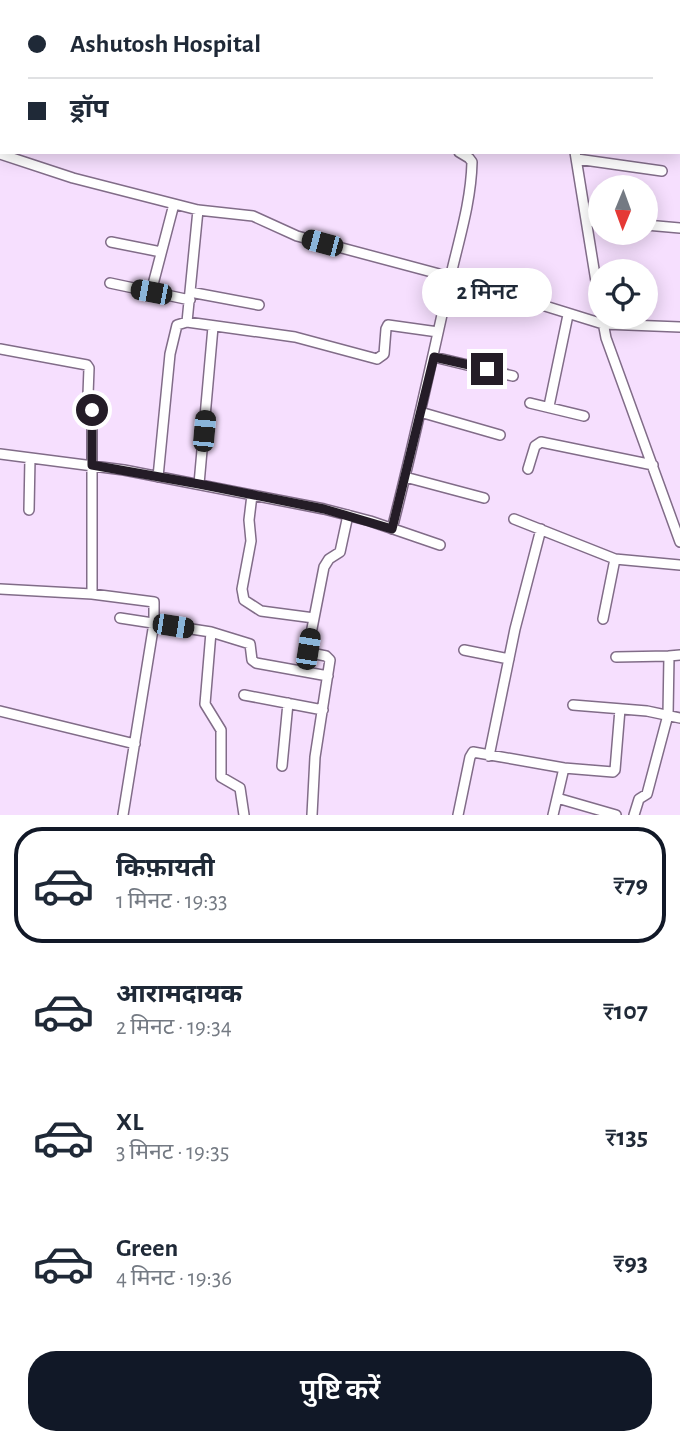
<!DOCTYPE html>
<html lang="hi">
<head>
<meta charset="utf-8">
<style>
  body { margin:0; font-family:"Alegreya Sans","Noto Sans Devanagari",sans-serif; background:#f2f2f3; color:#1f2937; height:100vh; display:flex; flex-direction:column; font-size:26px; white-space:nowrap }
  * { box-sizing:border-box; margin:0 }
  p { font-size:23px; color:#747a83 }
  .icon { flex:none; width:38px; height:38px; fill:none; stroke:currentColor; stroke-width:2; stroke-linecap:round; stroke-linejoin:round }
  .map { position:relative; height:815px; overflow:hidden }
  .sheet { display:flex; flex-direction:column; background:#fff; flex:1 }
  .sheet>* { flex:none }
  .guide { position:absolute; left:0px; top:0px; width:681px; height:154px; box-shadow:0 4px 18px #0003; display:grid; align-content:center; height:154px; padding:0 28px; background:#fff }
  .needle { width:46px; rotate:181deg }
  .tools { position:absolute; left:588px; top:175px; display:grid; gap:14px }
  .tools a { display:grid; place-items:center; width:70px; height:70px; border-radius:50%; background:#fff; box-shadow:0 4px 18px #0003; font-size:35px }
  .end { position:absolute; width:32px; height:32px; margin:-16px; border:9px solid #241c27; background:#fff; box-shadow:0 0 0 4px #fff }
  .from { border-radius:50% }
  .bubble { position:absolute; height:49px; border-radius:24px; background:#fff; box-shadow:0 4px 18px #0003; font-size:23px; font-weight:600; line-height:49px; text-align:center }
  .car { position:absolute; width:21px; height:42px; margin:-21px -10px; border-radius:9px; box-shadow:0 0 5px 2px #0007; background:linear-gradient(#222 24%,#8ab4d8 0 40%,#222 0 76%,#8ab4d8 0 86%,#222 0) }
  .guide b { display:flex; align-items:center; gap:24px; height:66px; font-size:26px }
  .guide b+b { border-top:2px solid #e0e1e3 }
  .guide i { width:18px; height:18px; background:#1f2937 }
  ul { padding:12px 0 0; list-style:none }
  li { display:flex; align-items:center; gap:21px; height:116px; margin:0 14px 10px; padding:0 14px; border:4px solid transparent; border-radius:28px }
  li div { flex:1 }
  li b { display:block; font-size:26px }
  li em { font-style:normal; font-weight:600 }
  li.current { border-color:#111827 }
  li>.icon { width:63px; height:63px; stroke-width:1.5 }
  .cta { display:flex; gap:14px; margin-top:auto; padding:14px 28px }
  .cta a { flex:1; height:80px; border-radius:28px; background:#111827; color:#fff; font-size:28px; font-weight:600; line-height:80px; text-align:center }
  .map>svg:first-child { display:block }
  .lines { fill:none; stroke-linecap:round; stroke-linejoin:round }
  .minor-casing { stroke:#816c88; stroke-width:12 }
  .primary-casing { stroke:#317490; stroke-width:18 }
  .minor { stroke:#fff; stroke-width:9 }
  .primary { stroke:#88c8df; stroke-width:14 }
  .route { stroke:#241c27; stroke-width:9 }
</style>
</head>
<body>
<div class="map">
<svg width="680" height="815" viewBox="0 0 680 815">
  <rect width="100%" height="100%" fill="#f6dffe"/>
  <g class="lines">
    <g class="minor-casing">
      <path id="minor" d="M226,0L227,2
        M569,0V2
        M333,2L334,0
        M385,2V0
        M0,16L2,20
        M679,26H680
        M679,75H680
        M679,124H680
        M575,152L600,306
        M0,154L73,178L198,210L253,216L297,236L458,279L603,324L680,327
        M577,159L662,171
        M587,221L600,222
        M646,225L680,228
        M111,242L161,252
        M110,283L190,300
        M151,292L174,204
        M190,292L259,305
        M602,317L606,338L680,542
        M187,322L198,210
        M0,349L87,365L89,368L88,395
        M434,357L513,376
        M530,403L584,416
        M549,406L568,315
        M420,412L500,435
        M0,454L124,470L324,509L370,521L440,545
        M528,469L535,446L541,442L653,465
        M158,477L170,354L177,325L187,322L295,337L377,359L384,354L386,329L388,325L438,332
        M405,477L484,498
        M199,484L213,327
        M252,495L249,520L251,541L242,589L244,600L261,611L314,618
        M29,510L30,458
        M514,519L615,559L680,565
        M392,529C413,447 431,365 449,283C458,242 471,204 472,162L469,158L459,152
        M0,589L92,594L154,602V623L123,815
        M92,594V410
        M120,618L211,632L250,644L252,660L256,663L328,676
        M603,619L615,559
        M211,632L205,704L221,730V777L240,788L244,815
        M464,650L509,659
        M616,657L669,656
        M244,695L323,710
        M573,705L647,711L680,718
        M0,711L135,744
        M489,756L515,629L541,529
        M282,766L288,703
        M557,798L616,815
        M312,815L315,757L330,660L326,656L311,653L308,649L324,567L329,559L340,552L348,515
        M458,815L470,757L473,752L564,768L613,772L615,770L620,709
        M553,815L564,768
        M634,815L639,799L647,794L668,715L669,656L680,655"/>
    </g>
    <g class="primary-casing">
      <path id="primary" d="M148,2L151,0
        M166,2L169,0
        M0,98L2,97"/>
    </g>
    <use href="#minor" class="minor"/>
    <use href="#primary" class="primary"/>
  </g>
  <g class="lines">
    <path class="route" d="M92,410V465L199,484L324,509L392,529L434,357L487,369"/>
  </g>
</svg>
<div class="tools">
<a><svg class="needle" viewBox="-14 -14 28 28"><path d="M0-13l5 13h-10z" fill="#e53935"/><path d="M0 13l5-13h-10z" fill="#747a83"/></svg></a>
<a><svg class="icon" aria-label="locate" viewBox="0 0 24 24"><circle cx="12" cy="12" r="6"/><path d="M12 2v4M12 18v4M2 12h4M18 12h4"/></svg></a>
</div>
<i class="end from" style="left:92px;top:410px"></i>
<i class="end" style="left:487px;top:369px"></i>
<div class="bubble" style="left:422px;top:268px;width:130px">2 मिनट</div>
<i class="car" style="left:322px;top:243px;rotate:285deg"></i>
<i class="car" style="left:151px;top:292px;rotate:281deg"></i>
<i class="car" style="left:204px;top:431px;rotate:5deg"></i>
<i class="car" style="left:173px;top:626px;rotate:99deg"></i>
<i class="car" style="left:308px;top:649px;rotate:9deg"></i>
<div class="guide">
<b><i class="from"></i>Ashutosh Hospital</b>
<b><i></i>ड्रॉप</b>
</div>
</div>
<section class="sheet">
<ul>
<li class="current"><svg class="icon" aria-label="car" viewBox="0 0 24 24"><path d="M5 17H2v-5l4-1 3-4h7l3 4 3 1v5h-3M9 17h6M6 11h13"/><circle cx="7" cy="17" r="2"/><circle cx="17" cy="17" r="2"/></svg><div><b>किफ़ायती</b><p>1 मिनट · 19:33</p></div><em>₹79</em></li>
<li><svg class="icon" aria-label="car" viewBox="0 0 24 24"><path d="M5 17H2v-5l4-1 3-4h7l3 4 3 1v5h-3M9 17h6M6 11h13"/><circle cx="7" cy="17" r="2"/><circle cx="17" cy="17" r="2"/></svg><div><b>आरामदायक</b><p>2 मिनट · 19:34</p></div><em>₹107</em></li>
<li><svg class="icon" aria-label="car" viewBox="0 0 24 24"><path d="M5 17H2v-5l4-1 3-4h7l3 4 3 1v5h-3M9 17h6M6 11h13"/><circle cx="7" cy="17" r="2"/><circle cx="17" cy="17" r="2"/></svg><div><b>XL</b><p>3 मिनट · 19:35</p></div><em>₹135</em></li>
<li><svg class="icon" aria-label="car" viewBox="0 0 24 24"><path d="M5 17H2v-5l4-1 3-4h7l3 4 3 1v5h-3M9 17h6M6 11h13"/><circle cx="7" cy="17" r="2"/><circle cx="17" cy="17" r="2"/></svg><div><b>Green</b><p>4 मिनट · 19:36</p></div><em>₹93</em></li>
</ul>
<div class="cta"><a>पुष्टि करें</a></div>
</section>
</body>
</html>
